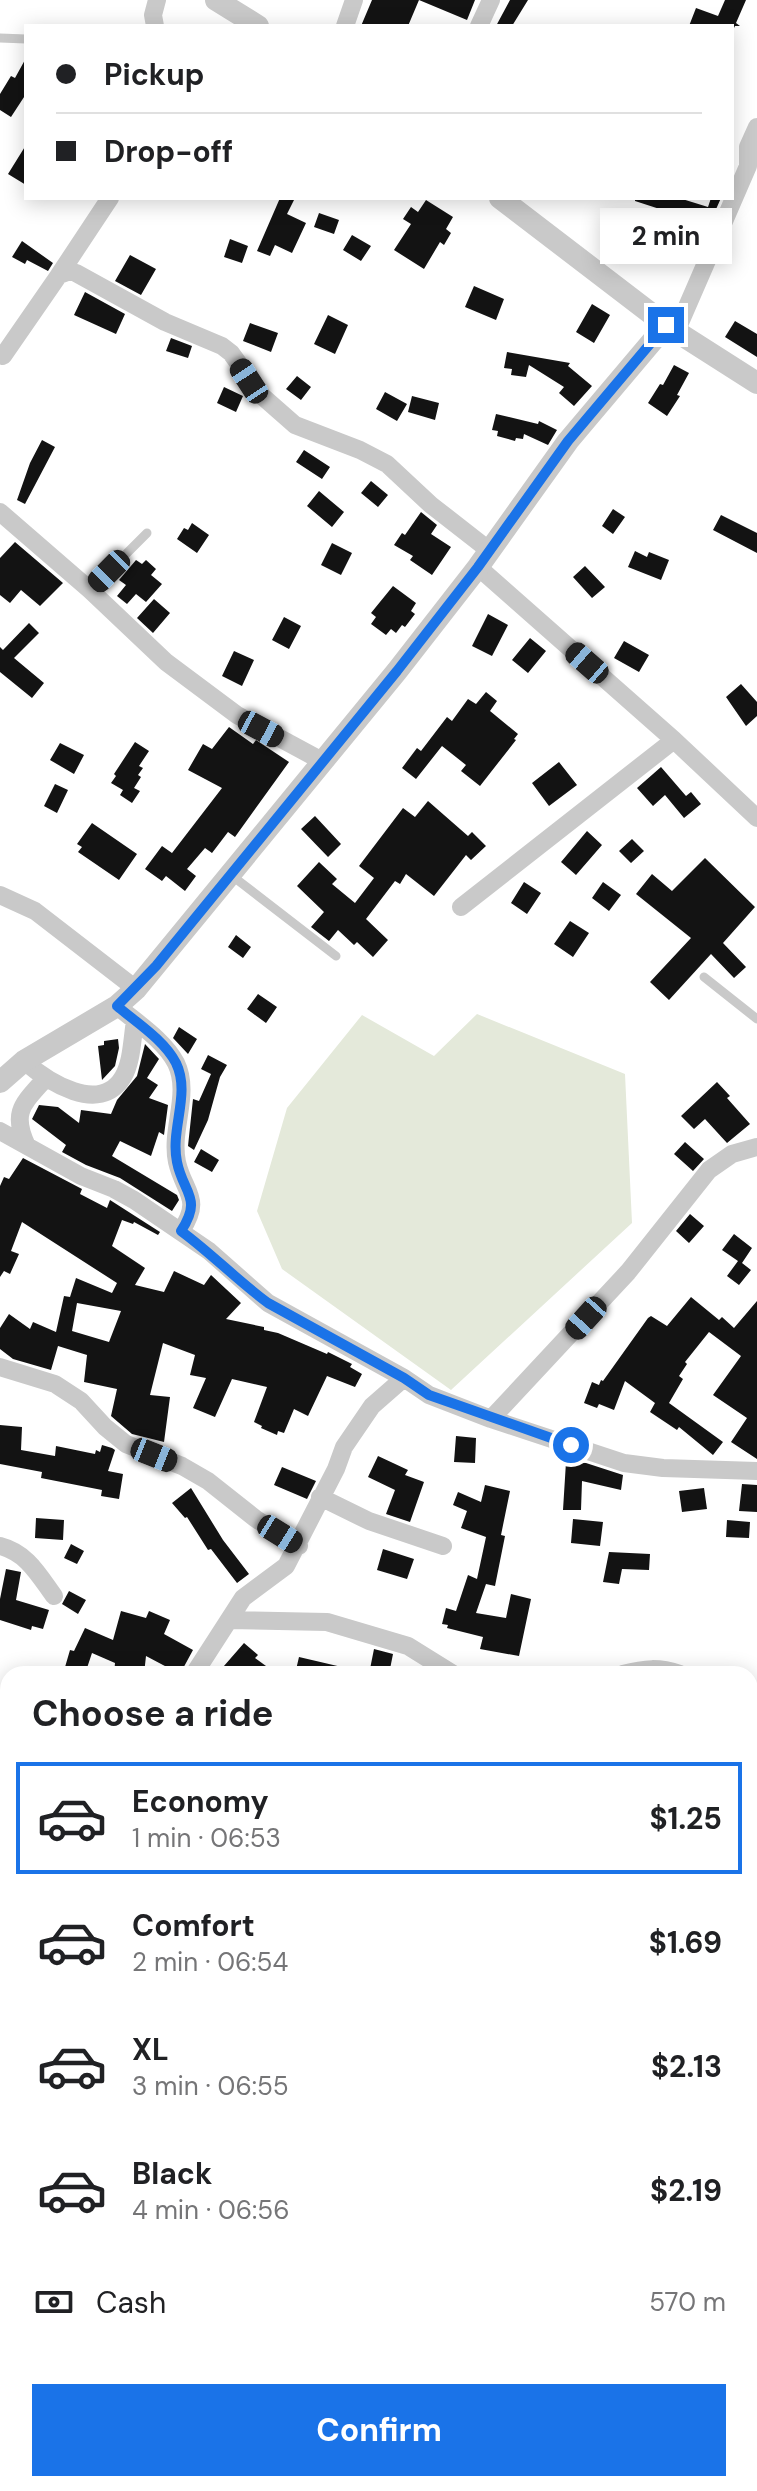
<!DOCTYPE html>
<html lang="en">
<head>
<meta charset="utf-8">
<style>
  body { margin:0; font-family:"DM Sans",sans-serif; background:#f6f6f6; color:#202124; height:100vh; display:flex; flex-direction:column; font-size:30px; white-space:nowrap }
  * { box-sizing:border-box; margin:0 }
  p { font-size:26px; color:#757577 }
  .icon { flex:none; width:44px; height:44px; fill:none; stroke:currentColor; stroke-width:2; stroke-linecap:round; stroke-linejoin:round }
  .map { position:relative; flex:1; overflow:hidden }
  .sheet { position:absolute; left:0px; top:1666px; width:758px; height:826px; display:flex; flex-direction:column; background:#fff; border-radius:24px 24px 0 0; box-shadow:0 4px 20px #0003 }
  .sheet>* { flex:none }
  .top-card { position:absolute; left:24px; top:24px; width:710px; height:176px; border-radius:0px; box-shadow:0 4px 20px #0003; display:grid; align-content:center; height:176px; padding:0 32px; background:#fff }
  .end { position:absolute; width:36px; height:36px; margin:-18px; border:10px solid #1a73e8; background:#fff; box-shadow:0 0 0 4px #fff }
  .from { border-radius:50% }
  .bubble { position:absolute; height:56px; border-radius:0px; background:#fff; box-shadow:0 4px 20px #0003; font-size:26px; font-weight:700; line-height:56px; text-align:center }
  .car { position:absolute; width:24px; height:48px; margin:-24px -12px; border-radius:10px; box-shadow:0 0 6px 2px #0007; background:linear-gradient(#222 24%,#8ab4d8 0 40%,#222 0 76%,#8ab4d8 0 86%,#222 0) }
  .top-card b { display:flex; align-items:center; gap:28px; height:76px; font-size:30px }
  .top-card b+b { border-top:2px solid #e0e0e0 }
  .top-card i { width:20px; height:20px; background:#202124 }
  ul { padding:0; list-style:none }
  li { display:flex; align-items:center; gap:24px; height:112px; margin:0 16px 12px; padding:0 16px; border:4px solid transparent; border-radius:0px }
  li div { flex:1 }
  li b { display:block; font-size:30px }
  li em { font-style:normal; font-weight:700 }
  li.current { border-color:#1a73e8 }
  li>.icon { width:72px; height:72px; stroke-width:1.5 }
  h2 { padding:0 32px; font-size:36px; line-height:96px }
  .pay { display:flex; align-items:center; gap:20px; height:88px; padding:0 32px; font-size:30px }
  .pay p { margin-inline-start:auto }
  .primary-button { display:flex; gap:16px; margin-top:auto; padding:16px 32px }
  .primary-button a { flex:1; height:92px; border-radius:0px; background:#1a73e8; color:#fff; font-size:32px; font-weight:700; line-height:92px; text-align:center }
  .map>svg:first-child { display:block }
  .green { fill:#e4e9da }
  .building { fill:#131313; fill-rule:evenodd }
  .lines { fill:none; stroke-linecap:round; stroke-linejoin:round }
  .path { stroke:#c9c9c9; stroke-width:3; stroke-dasharray:4 4; stroke-linecap:butt }
  .service { stroke:#c9c9c9; stroke-width:9 }
  .minor { stroke:#c9c9c9; stroke-width:18 }
  .tertiary { stroke:#c9c9c9; stroke-width:22 }
  .route { stroke:#1a73e8; stroke-width:10 }
</style>
</head>
<body>
<div class="map">
<svg width="757" height="2491" viewBox="0 0 757 2491">
  <rect width="100%" height="100%" fill="#fff"/>
  <path class="green" d="M477,1014L625,1074L632,1223L451,1390L282,1269L257,1211L287,1108L362,1015L434,1056Z"/>
  <path class="building" d="M372,0H419L408,26H361Z
    M419,0H475L467,20Z
    M510,0H528L512,26H496Z
    M725,0H746L736,23L740,26H735L733,30L732,26H689L696,8L718,16Z
    M26,58V94L11,117L0,110V94L11,76L15,78Z
    M26,145V185L8,174Z
    M280,198H295L287,214L306,223L292,253L275,245L270,256L257,251Z
    M635,198H679L708,207L711,198H721L709,225L635,201Z
    M426,200L453,217L446,229L451,233L444,245L440,242L424,269L394,250L411,224L403,219L411,207L418,212Z
    M319,213L339,220L334,234L314,227Z
    M352,235L371,246L361,261L343,250Z
    M230,239L248,246L242,263L224,257Z
    M22,241L53,263L48,271L27,260L25,264L12,257Z
    M130,255L156,269L141,295L115,281Z
    M474,286L504,299L496,320L465,307Z
    M85,292L125,314L116,334L74,315Z
    M592,304L610,315L594,343L576,332Z
    M328,315L348,325L335,354L314,344Z
    M735,321L757,334V357L725,337Z
    M250,323L278,333L271,352L243,341Z
    M171,338L192,346L188,358L166,351Z
    M507,352L570,363L568,366L592,386L574,406L559,393L564,387L529,365L526,377L511,375L512,369L504,368Z
    M674,365L689,373L677,395L680,396L667,416L648,403L660,384L663,385Z
    M297,376L311,387L301,400L286,389Z
    M224,387L243,396L236,412L217,403Z
    M385,392L407,404L397,421L376,409Z
    M412,396L439,403L435,420L408,412Z
    M496,414L538,424L539,421L557,430L548,445L524,434L523,439L516,438L515,441L497,436L498,431L492,430Z
    M42,440L55,447L25,504L17,500L30,463Z
    M304,450L330,467L322,479L296,462Z
    M371,481L388,495L378,507L361,493Z
    M319,491L344,512L332,527L307,506Z
    M613,509L625,517L613,534L602,526Z
    M421,512L437,525L431,534L451,547L432,575L410,560L413,556L394,545L402,533L405,535Z
    M721,515L757,533V553L713,530Z
    M192,523L209,535L197,553L177,539L184,528L188,530Z
    M15,542L63,583L40,606L21,590L10,603L0,595V558Z
    M332,543L352,553L341,575L321,565Z
    M635,551L647,557L649,552L669,560L661,580L628,567Z
    M136,560L142,564L146,560L156,569L151,575L162,584L146,602L136,594L127,604L117,596L126,585L119,580Z
    M585,566L605,587L592,598L573,577Z
    M393,586L416,603L411,611L415,614L405,627L402,625L396,633L391,629L386,635L371,624L376,617L371,613Z
    M154,599L170,613L153,633L137,618Z
    M488,614L508,625L492,656L472,646Z
    M284,617L301,626L289,649L272,640Z
    M29,623L39,633L14,658L44,683L32,698L0,672V647L3,650Z
    M530,638L546,651L528,673L512,660Z
    M624,641L649,655L639,672L614,658Z
    M234,651L254,660L242,686L222,676Z
    M741,684L757,702V716L746,726L726,697Z
    M486,692L497,701L490,711L518,734L514,739L516,740L480,786L461,771L466,765L442,746L416,779L402,768L417,748L421,751L447,717L452,721L468,699L476,704Z
    M229,727L253,744L256,740L289,762L235,837L228,832L212,853L205,848L187,869L196,876L185,891L166,876L162,881L145,869L162,846L172,853L222,788L188,770L203,744L212,749Z
    M135,742L149,751L139,766L143,768L138,775L141,777L134,788L140,791L132,803L120,795L123,790L111,783L116,776L114,774Z
    M60,743L84,755L74,774L50,760Z
    M559,762L577,785L549,806L532,783Z
    M661,767L686,796L691,792L701,804L684,818L665,795L653,806L637,788Z
    M55,784L68,790L57,813L44,806Z
    M428,801L468,836L472,832L486,846L471,860L466,855L434,896L406,874L400,884L395,881L366,919L388,940L373,957L357,942L354,945L338,930L329,941L311,927L324,912L297,886L319,862L337,879L332,884L355,903L374,878L359,866L403,808L415,817Z
    M315,816L341,844L328,857L301,829Z
    M92,823L137,854L119,880L78,852L82,847L77,844Z
    M587,831L602,845L576,875L561,862Z
    M632,839L644,851L631,863L619,851Z
    M705,858L755,907L723,943L746,967L734,978L711,954L669,1000L650,982L691,938L636,894L652,874L672,891Z
    M524,882L541,893L527,914L511,903Z
    M603,882L621,895L609,911L592,898Z
    M570,921L589,933L573,957L554,944Z
    M236,935L251,947L243,958L228,947Z
    M258,994L277,1007L266,1023L247,1009Z
    M179,1027L197,1039L188,1054L173,1038Z
    M118,1039L119,1048L115,1066L102,1080L98,1046L104,1045V1041Z
    M145,1044L159,1059L147,1078L158,1085L149,1098L168,1105L164,1135L159,1132L151,1156L120,1141L112,1156L177,1195L179,1200L172,1211L120,1178L86,1165L62,1152L66,1145L32,1119L39,1105L58,1107L79,1123L81,1110L111,1114L117,1100L137,1076Z
    M208,1055L227,1065L220,1077L208,1120L194,1150L188,1146L193,1099L199,1101L211,1074L201,1069Z
    M717,1082L730,1096L727,1098L750,1124L727,1143L705,1119L694,1129L681,1116Z
    M685,1142L704,1159L693,1171L674,1154Z
    M201,1149L219,1160L212,1172L194,1162Z
    M23,1158L82,1189L80,1194L107,1208L110,1200L160,1232L158,1235L134,1222L133,1224L122,1220L112,1246L145,1268L135,1285L164,1292L174,1271L204,1285L211,1275L241,1303L226,1319L264,1327V1330L278,1333L327,1354L328,1352L352,1364L350,1367L362,1374L355,1387L327,1376L308,1416L294,1409L284,1433L278,1431L277,1435L261,1428L262,1426L254,1422L267,1387L232,1379L215,1417L193,1408L206,1378L190,1375L195,1355L163,1343L150,1395L170,1397L164,1442L132,1434L111,1416L117,1389L84,1382L87,1355L58,1346L51,1370L13,1359L0,1349V1328L9,1314L30,1329L33,1322L56,1332L64,1296L70,1297L76,1278L112,1293L117,1283L22,1222L11,1251L19,1254L10,1274L4,1271L0,1277V1186L4,1177L9,1179ZM77,1303L121,1311L109,1342L72,1331Z
    M690,1214L704,1226L689,1243L676,1231Z
    M734,1234L752,1248L742,1263L751,1270L739,1285L727,1276L738,1261L722,1250Z
    M691,1297L719,1320L722,1317L734,1328L757,1301V1459L731,1442L747,1418L713,1395L741,1356L709,1332L685,1362L687,1364L679,1376L683,1379L669,1403L723,1442L713,1455L679,1427L677,1430L650,1412L655,1403L625,1381L614,1410L599,1404L597,1408L584,1403L592,1382L599,1385L601,1380L603,1381L648,1318L651,1316L667,1326Z
    M0,1425L22,1427L21,1450L55,1456L56,1446L95,1454L96,1450L100,1452L102,1445L112,1448L115,1450L108,1471L123,1474L119,1499L101,1496L102,1490L41,1478L42,1472L0,1464Z
    M456,1436L476,1438L475,1463L454,1462Z
    M378,1456L408,1470L405,1475L424,1482L410,1522L386,1514L395,1490L368,1477Z
    M566,1462L586,1463L623,1475L621,1490L582,1481L581,1510H563Z
    M282,1467L316,1481L307,1499L274,1485Z
    M742,1484L757,1485V1512L739,1511Z
    M485,1485L510,1491L501,1535L505,1536L495,1586L486,1584L476,1613L506,1618L511,1594L531,1599L519,1656L480,1649L483,1637L447,1628L448,1625L442,1624L446,1608L456,1611L468,1575L477,1579L486,1537L461,1528L467,1511L453,1505L458,1492L481,1502Z
    M191,1488L223,1540L249,1574L237,1583L211,1549L208,1550L187,1517L185,1518L172,1503Z
    M704,1488L707,1509L682,1512L679,1491Z
    M36,1518L64,1520L63,1540L35,1538Z
    M573,1519L603,1522L600,1546L571,1543Z
    M727,1520L750,1522L749,1538L726,1537Z
    M71,1544L84,1551L77,1564L64,1558Z
    M383,1549L414,1559L407,1579L377,1570Z
    M609,1552L650,1554L649,1570L622,1569L619,1584L603,1582Z
    M6,1569L21,1572L16,1600L49,1610L43,1629L32,1626L31,1630L0,1620V1599Z
    M69,1591L86,1600L78,1614L62,1604Z
    M121,1611L146,1618L149,1611L170,1620L164,1634L193,1650L180,1674L146,1656L144,1674H114L115,1663L92,1653L85,1674H63L70,1650L74,1651L85,1628L113,1640Z
    M244,1643L258,1655L255,1658L277,1674H217Z
    M374,1649L393,1654L389,1674L370,1669Z
    M299,1657L346,1668V1674H295Z"/>
  <g class="lines">
    <path class="path" d="M750,2142L757,2147
      M514,2491L515,2484"/>
    <path class="service" d="M0,38L26,39
      M90,590L147,533
      M231,875L336,956
      M704,977L757,1019"/>
    <path class="minor" d="M155,26L153,15L157,0
      M345,26L354,0
      M479,26L491,0
      M59,275L110,198
      M676,332L748,166V147L757,127
      M3,356L59,275L70,271L76,273L165,322L222,346L231,353L262,396L295,425L360,450L387,464L431,505L490,551
      M0,512L90,590L166,662L237,715L322,761
      M478,567L674,740L757,818
      M0,895L35,911L136,989
      M461,907L674,740
      M117,1006C137,1023 164,1040 176,1063C191,1094 170,1129 177,1162C184,1193 203,1198 181,1231
      M24,1061C47,1081 100,1116 123,1077C132,1062 132,1039 135,1021
      M0,1131L81,1176L114,1189L134,1200L209,1251L268,1303L404,1378L429,1395L491,1419L624,1463L663,1468L757,1471
      M27,1146C11,1112 23,1104 45,1079
      M0,1367L55,1384L81,1401L105,1427L126,1444L182,1466L208,1481L256,1519L299,1546
      M491,1419L628,1272L709,1170L732,1154L757,1147
      M320,1497L369,1521L443,1546
      M0,1546C27,1553 38,1574 54,1596
      M229,1620L327,1622L408,1646L453,1674
      M194,1674L243,1598L286,1566L336,1469L344,1447L372,1406L404,1378
      M623,1674C645,1668 659,1667 680,1674
      M750,1701L757,1704
      M0,1736H8
      M750,1836L757,1840
      M0,1942L8,1947
      M750,1984L757,1983
      M750,2305L757,2307
      M0,2340L8,2341
      M715,2484L739,2491
      M4,2491L8,2435
      M477,2491L491,2484
      M674,2491L676,2484
      M750,2491L757,2458"/>
    <path class="tertiary" d="M216,0L258,26
      M500,198L666,325L757,383
      M0,1082L24,1061L117,1006L136,989L397,671L478,567L568,441L666,325"/>
  </g>
  <g class="lines">
    <path class="route" d="M571,1445L429,1395L404,1378L268,1303C238,1281 212,1254 181,1231C203,1198 183,1193 177,1162C170,1129 191,1094 176,1063C164,1040 137,1023 117,1006L156,966L397,671L478,567L568,441L666,325"/>
  </g>
</svg>
<i class="end from" style="left:571px;top:1445px"></i>
<i class="end" style="left:666px;top:325px"></i>
<div class="bubble" style="left:600px;top:208px;width:132px">2 min</div>
<i class="car" style="left:249px;top:381px;rotate:327deg"></i>
<i class="car" style="left:109px;top:571px;rotate:225deg"></i>
<i class="car" style="left:587px;top:663px;rotate:311deg"></i>
<i class="car" style="left:261px;top:729px;rotate:118deg"></i>
<i class="car" style="left:586px;top:1318px;rotate:222deg"></i>
<i class="car" style="left:154px;top:1455px;rotate:112deg"></i>
<i class="car" style="left:280px;top:1534px;rotate:122deg"></i>
<div class="top-card">
<b><i class="from"></i>Pickup</b>
<b><i></i>Drop-off</b>
</div>
<section class="sheet">
<h2>Choose a ride</h2>
<ul>
<li class="current"><svg class="icon" aria-label="car" viewBox="0 0 24 24"><path d="M5 17H2v-5l4-1 3-4h7l3 4 3 1v5h-3M9 17h6M6 11h13"/><circle cx="7" cy="17" r="2"/><circle cx="17" cy="17" r="2"/></svg><div><b>Economy</b><p>1 min · 06:53</p></div><em>$1.25</em></li>
<li><svg class="icon" aria-label="car" viewBox="0 0 24 24"><path d="M5 17H2v-5l4-1 3-4h7l3 4 3 1v5h-3M9 17h6M6 11h13"/><circle cx="7" cy="17" r="2"/><circle cx="17" cy="17" r="2"/></svg><div><b>Comfort</b><p>2 min · 06:54</p></div><em>$1.69</em></li>
<li><svg class="icon" aria-label="car" viewBox="0 0 24 24"><path d="M5 17H2v-5l4-1 3-4h7l3 4 3 1v5h-3M9 17h6M6 11h13"/><circle cx="7" cy="17" r="2"/><circle cx="17" cy="17" r="2"/></svg><div><b>XL</b><p>3 min · 06:55</p></div><em>$2.13</em></li>
<li><svg class="icon" aria-label="car" viewBox="0 0 24 24"><path d="M5 17H2v-5l4-1 3-4h7l3 4 3 1v5h-3M9 17h6M6 11h13"/><circle cx="7" cy="17" r="2"/><circle cx="17" cy="17" r="2"/></svg><div><b>Black</b><p>4 min · 06:56</p></div><em>$2.19</em></li>
</ul>
<div class="pay"><svg class="icon" aria-label="cash" viewBox="0 0 24 24"><path d="M3 7h18v10H3z"/><circle cx="12" cy="12" r="2"/></svg>Cash<p>570 m</p></div>
<div class="primary-button"><a>Confirm</a></div>
</section>
</div>
</body>
</html>
